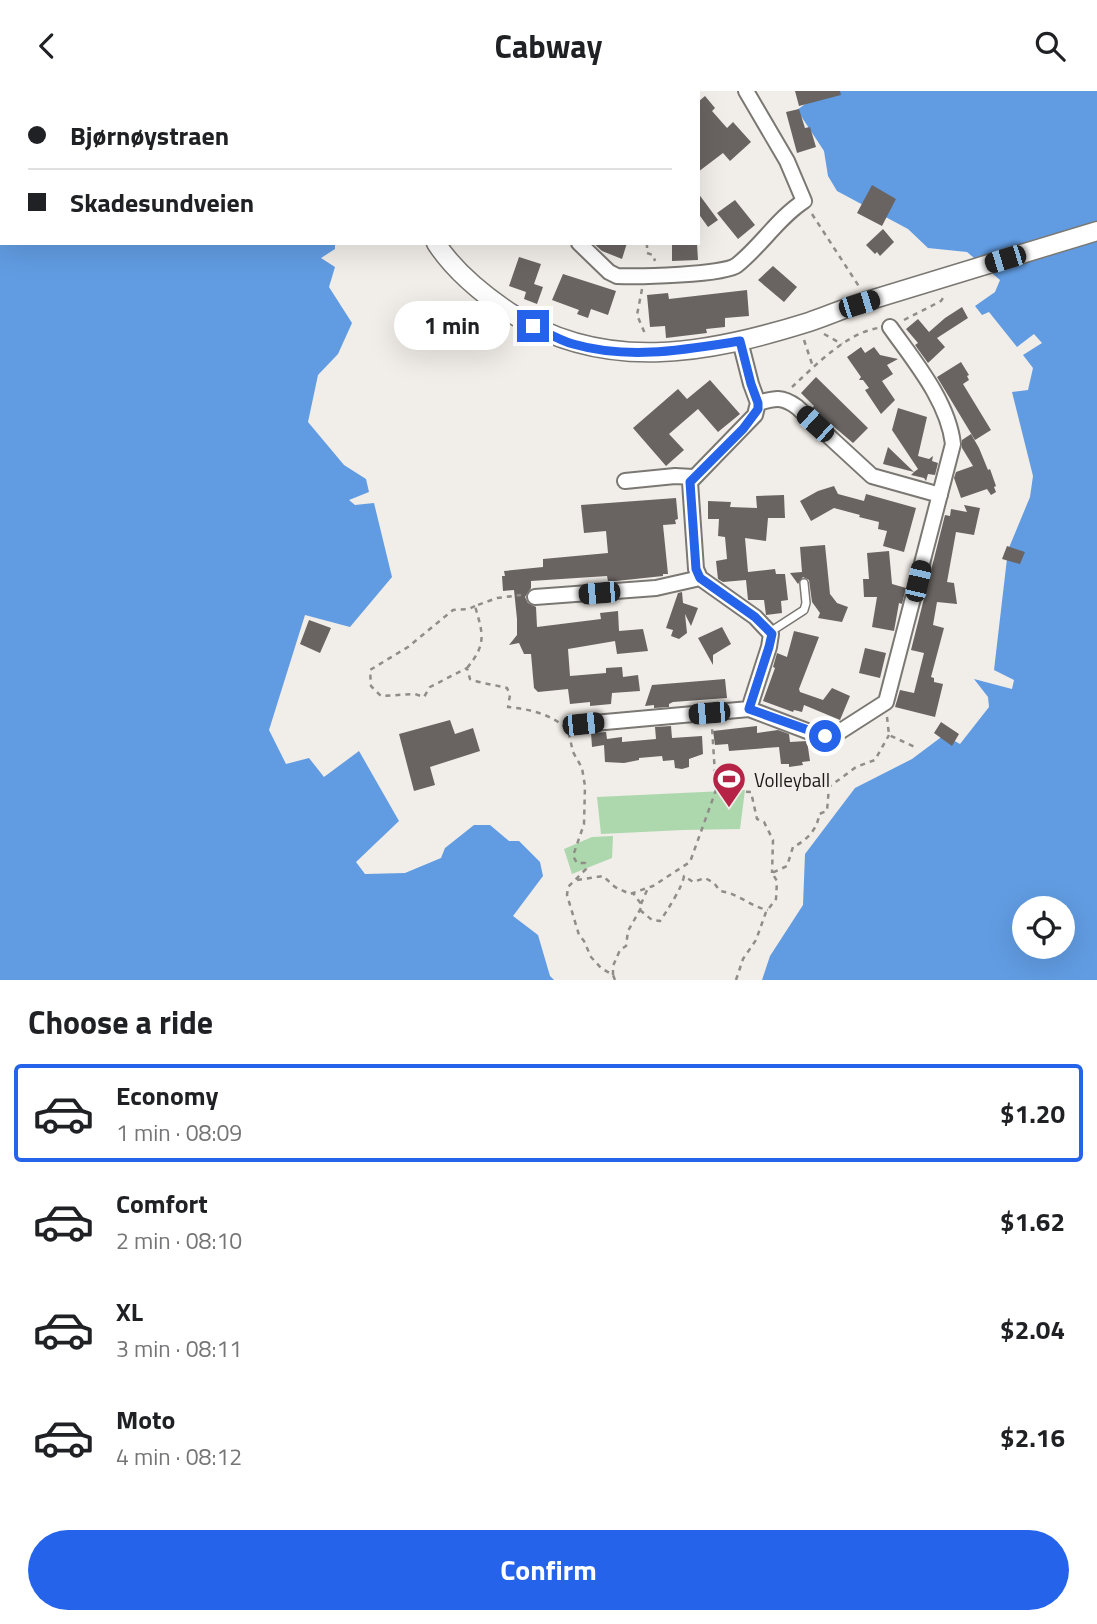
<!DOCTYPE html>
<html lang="en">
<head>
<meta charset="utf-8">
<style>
  body { margin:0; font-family:"Titillium Web",sans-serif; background:#f2f2f2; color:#202124; height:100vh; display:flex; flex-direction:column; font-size:26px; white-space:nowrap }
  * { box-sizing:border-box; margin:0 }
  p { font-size:23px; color:#757577 }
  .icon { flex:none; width:38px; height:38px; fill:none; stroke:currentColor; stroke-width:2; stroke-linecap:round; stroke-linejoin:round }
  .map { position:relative; height:889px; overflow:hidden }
  .side { display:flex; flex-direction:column; background:#fff; flex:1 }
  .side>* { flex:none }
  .guide { position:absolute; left:0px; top:0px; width:700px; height:154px; box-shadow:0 7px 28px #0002; display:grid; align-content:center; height:154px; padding:0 28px; background:#fff }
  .tools { position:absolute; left:1012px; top:805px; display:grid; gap:14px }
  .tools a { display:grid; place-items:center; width:63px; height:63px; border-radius:50%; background:#fff; box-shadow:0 7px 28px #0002; font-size:35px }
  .end { position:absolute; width:32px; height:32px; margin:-16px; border:9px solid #2563eb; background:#fff; box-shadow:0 0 0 4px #fff }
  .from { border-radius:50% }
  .bubble { position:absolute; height:49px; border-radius:24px; background:#fff; box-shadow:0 7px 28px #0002; font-size:23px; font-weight:700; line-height:49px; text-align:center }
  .car { position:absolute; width:21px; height:42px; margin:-21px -10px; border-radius:9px; box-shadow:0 0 5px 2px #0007; background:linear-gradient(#222 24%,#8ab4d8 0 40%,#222 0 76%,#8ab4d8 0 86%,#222 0) }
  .guide b { display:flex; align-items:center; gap:24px; height:66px; font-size:26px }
  .guide b+b { border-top:2px solid #e0e0e0 }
  .guide i { width:18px; height:18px; background:#202124 }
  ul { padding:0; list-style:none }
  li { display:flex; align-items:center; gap:21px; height:98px; margin:0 14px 10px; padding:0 14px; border:4px solid transparent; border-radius:7px }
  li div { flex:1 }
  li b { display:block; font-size:26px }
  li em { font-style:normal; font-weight:700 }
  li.selected { border-color:#2563eb }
  li>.icon { width:63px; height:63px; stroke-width:1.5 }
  h2 { padding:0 28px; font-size:32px; line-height:84px }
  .cta { display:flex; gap:14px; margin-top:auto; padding:14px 28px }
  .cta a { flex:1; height:80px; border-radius:42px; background:#2563eb; color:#fff; font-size:28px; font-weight:700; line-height:80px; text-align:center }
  header { display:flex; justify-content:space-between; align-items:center; height:91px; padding:0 28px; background:#fff; font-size:32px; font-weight:700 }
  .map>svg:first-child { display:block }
  .green { fill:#add8ad }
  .water { fill:#619ce2; fill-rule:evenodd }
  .building { fill:#696461 }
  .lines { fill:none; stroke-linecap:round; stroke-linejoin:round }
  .service-casing { stroke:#7b7873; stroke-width:10 }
  .minor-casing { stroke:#7b7873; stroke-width:18 }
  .tertiary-casing { stroke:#7b7873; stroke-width:21 }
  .path { stroke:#908d89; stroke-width:2.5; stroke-dasharray:5 5; stroke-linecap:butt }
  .service { stroke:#fff; stroke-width:7 }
  .minor { stroke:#fff; stroke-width:14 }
  .tertiary { stroke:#fff; stroke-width:18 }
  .route { stroke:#2563eb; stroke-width:9 }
  .labels { text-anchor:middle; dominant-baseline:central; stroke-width:5; stroke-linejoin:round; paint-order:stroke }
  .poi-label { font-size:19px; fill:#1a1917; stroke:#f1ede8; text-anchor:start }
</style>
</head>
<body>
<header><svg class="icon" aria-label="back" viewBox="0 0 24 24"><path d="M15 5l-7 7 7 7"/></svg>Cabway<svg class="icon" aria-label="search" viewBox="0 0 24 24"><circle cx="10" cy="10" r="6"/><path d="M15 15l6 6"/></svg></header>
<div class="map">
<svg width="1097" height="889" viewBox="0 0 1097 889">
  <rect width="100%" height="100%" fill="#f1ede8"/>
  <path class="green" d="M745,699L740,738L683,739L601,743L597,706Z
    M613,745L612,767L572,783L564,758L592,746Z"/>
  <path class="water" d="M823,0H1097V889H762L770,865L803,814L805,763L855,697L912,668L944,644L960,653L989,616L988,606L974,588L1012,598L1014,589L994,579L1008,459L1030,406L1033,385L1012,301L1028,299L1033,277L1023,264L1042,252L1034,243L1017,256L989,221L982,224L975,215L995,201L1000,189L967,161L928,157L908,138L837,100L828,85L824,60L797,19ZM1024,817H1062V856H1024Z
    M0,7H2V152H335V158L321,167L335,176L329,196L352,232L338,263L318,284L308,331L344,374L366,388L369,401L349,409L355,414L374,412L392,486L350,536L305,524L269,639L286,673L309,667L324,686L359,660L399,730L356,771L365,783L405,782L441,767L445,757L474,734H490L509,750H519L540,771L543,785L513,825L538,844L550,885L554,889H0Z"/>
  <path class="building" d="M795,0H840L841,4L799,15Z
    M705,5L715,17L712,20L727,37L733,31L751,51L730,70L723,62L698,81V11Z
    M799,18L805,37L810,36L816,56L797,62L786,21Z
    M872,94L896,108L882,135L857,122Z
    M698,102L718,129L708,136L698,122Z
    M735,109L755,134L738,148L717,122Z
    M883,138L894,151L880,165L877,161L875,163L866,154Z
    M593,152H627L622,168L602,160Z
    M672,152H697L698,169L672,170Z
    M519,166L541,173L534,193L543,196L537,213L524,208L526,201L509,195Z
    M773,175L797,196L784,211L758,189Z
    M563,183L616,200L608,224L591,218L588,227L577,223L579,219L552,209Z
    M747,199L749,225L725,227V236L706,238L707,242L666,247L665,235L650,236L647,204L668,202L669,208Z
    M962,216L968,227L937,247L945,256L928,272L915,254L918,252L906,238L918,228L929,241L945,227Z
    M861,256L865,262L874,256L880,264L898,268L887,274L893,283L882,290L895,309L881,323L865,299L869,297L863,289H859L861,286L847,266Z
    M961,271L969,284L967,285L969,289L963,293L991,339L975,349L937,286Z
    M816,286L868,337L853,352L812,317L814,315L801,302Z
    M710,289L740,323L718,341L698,318L669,343L684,359L666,375L633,337L678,298L687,308Z
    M898,317L927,326L918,365L929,368L933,365L932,370L938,372L935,384L928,383L926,390L924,387L911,384L914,381L883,373L888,356L914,381L918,378L892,339Z
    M971,343L979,357L988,379L990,378L996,395L994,396L996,401L991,404L987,398L961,407L954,387L956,381L973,375L962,357V349Z
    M834,395L838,403L864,410L866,403L916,417L904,461L883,455L887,440L878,438L879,431L859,426L860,424L834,417L811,430L800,410L818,400Z
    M784,404L785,427H768L766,450L745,447L748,481L775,478L776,483H785L788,509L781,510L782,522L766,524L764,509H748L746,489L723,491L718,488L716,470L727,468L725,446L718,445L719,428H708V410L731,411L730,416L757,417L756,405Z
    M676,407L678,428L675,429L676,433L663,434L668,483H663V485L616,490H608L607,485L531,490V497L525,506L528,512L536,516L537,536L601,528L600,522L618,520L619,540L643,538L648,560L617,563L615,550L568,558L570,585L606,582V577L622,576L623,586L638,584L640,600L612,602L611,613L590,615V611L570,613L568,598L538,601L534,597L531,563H524L519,552L509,554L517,544V528L514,499L503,500L502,485H505L504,480L543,476V468L608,462L606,440L584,442L581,414Z
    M964,414L980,417L974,444L956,441L947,491L954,492L957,513L937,511L933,534L944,537L931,586L934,587V591L943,593L935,626L895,616L900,599L914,602L924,562L911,559L945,424L950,425L951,418L967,421Z
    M825,454L830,503L837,512L848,516L842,531L818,527L820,522L812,511L809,489L803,486L798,493L790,482L802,481L800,456Z
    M1007,455L1025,461L1020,473L1002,468Z
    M889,460L892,493L906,497L902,513L899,512L894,540L872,536L877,506H864L863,488H869L867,462Z
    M682,501L683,512L698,517L691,535L685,523L687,542L679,548L671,545L673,539L666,537L678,502Z
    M309,529L331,537L320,562L300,553Z
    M722,536L731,553L713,564V574L698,547Z
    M794,540L819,546L799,598L800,601L823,609L832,597L850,605L840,629L804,614L802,621L794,619L793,621L763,610L775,577L773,576L777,562L787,566Z
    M865,557L886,562L880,587L859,582Z
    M725,588L727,607L673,611L669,613V616L654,617V614L645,615L652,594Z
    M450,629L455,643L473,637L480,660L430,676L435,694L414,700L399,643Z
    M941,631L959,643L952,655L934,642Z
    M671,635L672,647L702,645L703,663L689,668V676L682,678L675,677L674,669L663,670L662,665L639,667V669L624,672L605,671L604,654L592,656L591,642L606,641L607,648L622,646V651L656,648L655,636Z
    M757,635V642L778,639L789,643L790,651L807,650L810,670L802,671L803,674L789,676V673H781L779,656L729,660L728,653L715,654L713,640Z"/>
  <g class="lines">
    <g class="service-casing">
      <path id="service" d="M770,541L804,519L806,512L804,492"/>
    </g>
    <g class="minor-casing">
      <path id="minor" d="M537,0L539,2
        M579,152L609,181L617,185C637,186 725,184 737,174C761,155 778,127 804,110L787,70L746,0
        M740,250L751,293L758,312C775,307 782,305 797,316L872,385L940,404
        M625,390L675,385L693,386
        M700,487L696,478L690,391L755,324L758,312
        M535,506L656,497L700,487L755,526L771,543L769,556L749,618
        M583,633L749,618L815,643L833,645L886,611L953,353C948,310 914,270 890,236"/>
    </g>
    <g class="tertiary-casing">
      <path id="tertiary" d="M352,0L353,2
        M436,152C454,180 481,202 509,221C603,283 707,263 809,231C827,225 845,217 864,211C942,187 1019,164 1097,140"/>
    </g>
    <path class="path" d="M25,0L26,2
      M812,123L860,197
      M647,152V162L653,164L655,170
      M642,198L637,224L646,245
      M904,229L941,210L945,204
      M824,243L842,253
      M804,249L813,276
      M792,296C816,274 845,243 878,237
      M475,515L469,518L453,519L408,556L370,579L371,595L381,605L415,603L424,606L430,596L467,577L470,588C479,592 496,594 507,597L510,604L508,616C529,618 552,623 568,639L573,661L582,677L585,695L584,733L573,765L577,772H585L586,778L568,796L567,804L579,844L584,850L591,866L601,877L613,884L615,889
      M467,577C487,553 483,543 475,515L497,507L521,504
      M887,626L889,644L917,657
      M716,699L751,701L757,728L764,731L773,749L772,782
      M577,789L603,785L615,796L630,803L653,795L690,771L716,699L712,636
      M641,813L648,797
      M640,819L652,829L660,830C667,820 683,795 684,785L693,791L705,787L714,792L720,800C738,802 751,816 768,819
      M613,884V875L620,859L626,855L628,840L641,817V813L633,802
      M736,889L743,868L756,849L766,821L776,808L777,790L772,782L787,775L793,756C806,750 818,738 819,723L827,720L829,696L856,676L875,669L889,644"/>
    <use href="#service" class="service"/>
    <use href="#minor" class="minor"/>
    <use href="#tertiary" class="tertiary"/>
  </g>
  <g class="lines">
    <path class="route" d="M533,235C546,241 559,249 573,253C629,269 683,259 740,250L751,293L758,312V318L743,338L690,391L696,478L700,487L755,526L772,543L769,556L749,618L825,645"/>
  </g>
  <defs>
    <g id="stadium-pin" transform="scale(1.75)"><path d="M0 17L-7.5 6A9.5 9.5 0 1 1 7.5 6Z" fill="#b52446" stroke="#f1ede8"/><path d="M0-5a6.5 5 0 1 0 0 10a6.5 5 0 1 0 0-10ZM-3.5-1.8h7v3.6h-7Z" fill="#fff"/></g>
  </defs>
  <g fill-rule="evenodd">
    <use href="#stadium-pin" x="729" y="688"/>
  </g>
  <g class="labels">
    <g class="poi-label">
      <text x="754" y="688">Volleyball</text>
    </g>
  </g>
</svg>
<div class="tools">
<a><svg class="icon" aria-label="locate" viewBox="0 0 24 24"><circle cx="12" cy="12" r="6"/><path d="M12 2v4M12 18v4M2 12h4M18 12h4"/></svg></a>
</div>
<i class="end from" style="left:825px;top:645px"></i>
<i class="end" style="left:533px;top:235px"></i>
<div class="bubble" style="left:394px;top:210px;width:116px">1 min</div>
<i class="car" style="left:1005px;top:168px;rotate:253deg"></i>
<i class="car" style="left:859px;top:213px;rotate:73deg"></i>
<i class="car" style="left:815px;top:333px;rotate:312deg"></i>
<i class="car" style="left:918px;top:490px;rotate:13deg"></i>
<i class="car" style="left:599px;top:502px;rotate:265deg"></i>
<i class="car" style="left:709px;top:622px;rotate:265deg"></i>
<i class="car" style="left:583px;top:633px;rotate:84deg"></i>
<div class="guide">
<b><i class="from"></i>Bjørnøystraen</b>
<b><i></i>Skadesundveien</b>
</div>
</div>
<section class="side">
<h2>Choose a ride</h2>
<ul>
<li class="selected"><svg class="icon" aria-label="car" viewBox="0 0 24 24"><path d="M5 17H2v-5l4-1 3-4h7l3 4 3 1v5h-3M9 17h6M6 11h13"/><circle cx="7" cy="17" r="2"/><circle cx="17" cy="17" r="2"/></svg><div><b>Economy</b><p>1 min · 08:09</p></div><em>$1.20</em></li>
<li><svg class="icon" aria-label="car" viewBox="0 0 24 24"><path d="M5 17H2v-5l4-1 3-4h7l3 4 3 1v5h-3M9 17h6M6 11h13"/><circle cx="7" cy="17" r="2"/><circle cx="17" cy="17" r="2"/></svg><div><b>Comfort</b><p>2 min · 08:10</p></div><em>$1.62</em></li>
<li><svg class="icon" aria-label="car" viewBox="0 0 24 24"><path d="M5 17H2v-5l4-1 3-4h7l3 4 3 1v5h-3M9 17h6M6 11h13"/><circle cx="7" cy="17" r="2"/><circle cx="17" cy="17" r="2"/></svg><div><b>XL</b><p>3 min · 08:11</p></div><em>$2.04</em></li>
<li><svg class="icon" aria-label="car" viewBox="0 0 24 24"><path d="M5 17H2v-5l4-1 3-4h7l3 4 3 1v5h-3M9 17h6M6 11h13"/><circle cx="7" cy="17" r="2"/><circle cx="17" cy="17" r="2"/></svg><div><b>Moto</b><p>4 min · 08:12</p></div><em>$2.16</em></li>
</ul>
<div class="cta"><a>Confirm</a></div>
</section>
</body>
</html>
